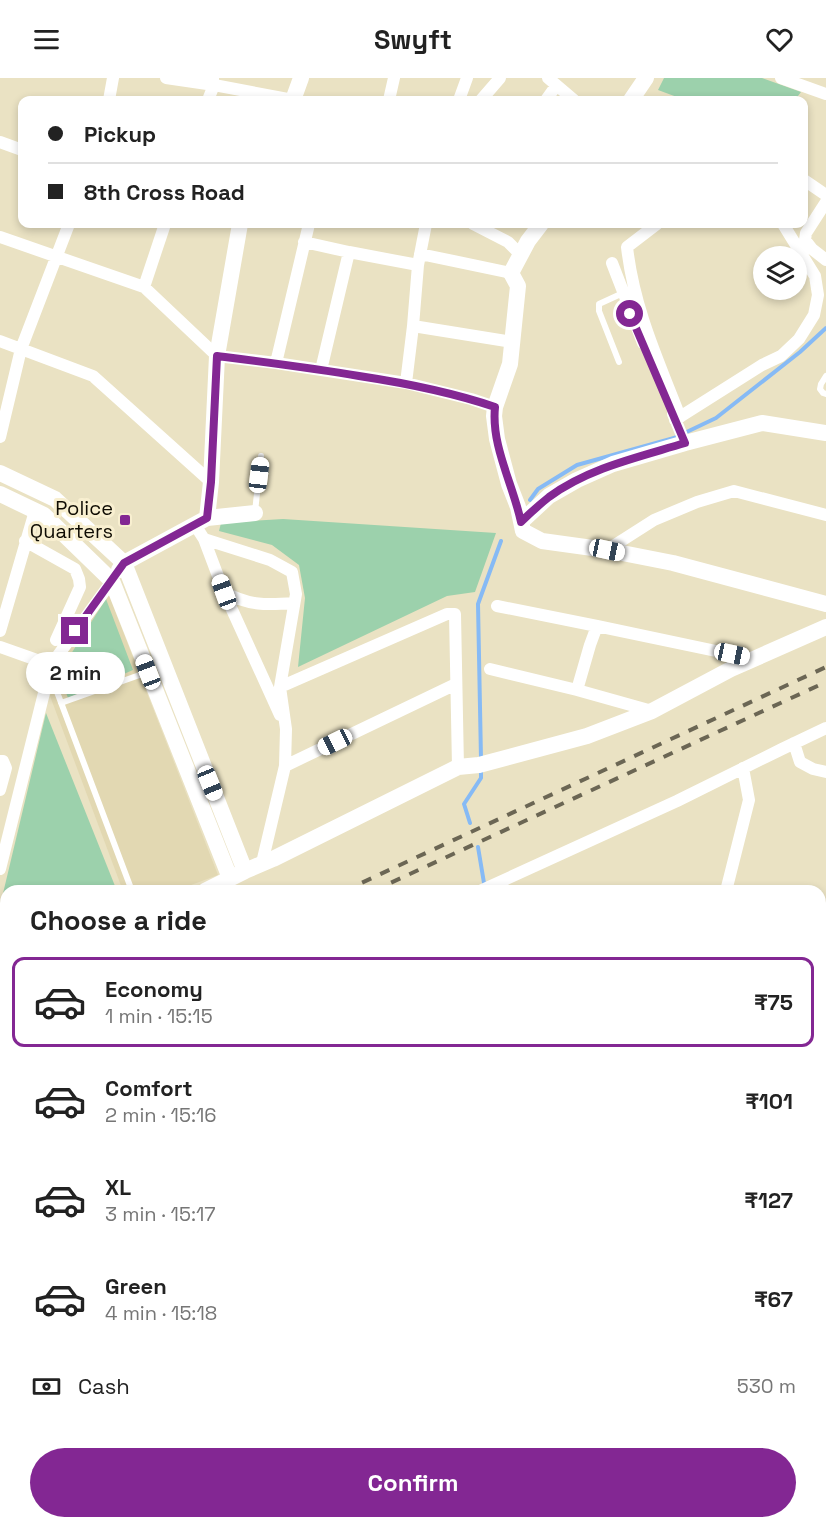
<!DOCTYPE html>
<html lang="en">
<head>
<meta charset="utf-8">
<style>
  body { margin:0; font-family:"Space Grotesk",sans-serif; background:#f6f6f6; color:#222; height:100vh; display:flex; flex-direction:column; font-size:22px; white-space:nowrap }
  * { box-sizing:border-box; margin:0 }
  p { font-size:20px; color:#767676 }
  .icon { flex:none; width:33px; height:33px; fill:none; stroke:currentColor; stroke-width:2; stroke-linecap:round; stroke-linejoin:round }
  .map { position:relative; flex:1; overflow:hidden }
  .drawer { position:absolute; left:0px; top:807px; width:826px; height:644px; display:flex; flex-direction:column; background:#fff; border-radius:18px 18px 0 0; box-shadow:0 3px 9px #0003 }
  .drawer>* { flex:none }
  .guide { position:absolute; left:18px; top:18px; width:790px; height:132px; border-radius:12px; box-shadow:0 3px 9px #0003; display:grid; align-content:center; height:132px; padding:0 30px; background:#fff }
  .fabs { position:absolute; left:753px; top:168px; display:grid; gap:12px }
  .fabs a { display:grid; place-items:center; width:54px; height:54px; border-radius:50%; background:#fff; box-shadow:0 3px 9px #0003; font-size:30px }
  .end { position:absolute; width:27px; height:27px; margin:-14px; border:8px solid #832793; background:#fff; box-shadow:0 0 0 3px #fff }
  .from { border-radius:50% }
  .bubble { position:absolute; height:42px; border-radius:21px; background:#fff; box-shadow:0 3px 9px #0003; font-size:20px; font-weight:700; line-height:42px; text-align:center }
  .car { position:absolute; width:18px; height:36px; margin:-18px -9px; border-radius:8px; box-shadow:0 0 4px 2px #0007; background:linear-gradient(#fff 24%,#345 0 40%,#fff 0 76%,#345 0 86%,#fff 0) }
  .guide b { display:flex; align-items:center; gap:21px; height:57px; font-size:22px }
  .guide b+b { border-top:2px solid #e0e0e0 }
  .guide i { width:15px; height:15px; background:#222 }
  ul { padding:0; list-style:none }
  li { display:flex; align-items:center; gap:18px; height:90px; margin:0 12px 9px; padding:0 18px; border:3px solid transparent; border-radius:12px }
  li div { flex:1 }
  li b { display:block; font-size:22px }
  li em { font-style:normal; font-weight:700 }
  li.active { border-color:#832793 }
  li>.icon { width:54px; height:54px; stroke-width:1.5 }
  h2 { padding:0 30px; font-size:27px; line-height:72px }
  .pay { display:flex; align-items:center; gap:15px; height:66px; padding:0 30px; font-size:22px }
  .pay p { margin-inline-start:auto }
  .button { display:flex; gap:12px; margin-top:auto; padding:12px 30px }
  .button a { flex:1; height:69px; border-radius:36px; background:#832793; color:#fff; font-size:24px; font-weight:700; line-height:69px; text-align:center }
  header { display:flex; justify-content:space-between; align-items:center; height:78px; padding:0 30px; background:#fff; font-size:27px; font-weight:700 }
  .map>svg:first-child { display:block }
  .built { fill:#e2d8b2 }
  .industrial { fill:#e0d7c2 }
  .green { fill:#9cd1ac }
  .water { fill:#86baf5 }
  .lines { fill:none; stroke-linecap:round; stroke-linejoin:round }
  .stream { stroke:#86baf5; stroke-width:4 }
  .lane { stroke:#fff; stroke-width:6 }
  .street { stroke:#fff; stroke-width:12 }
  .secondary { stroke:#fff; stroke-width:16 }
  .highway { stroke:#fff; stroke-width:21 }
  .rail { stroke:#6b6654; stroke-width:4; stroke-dasharray:10 10; stroke-linecap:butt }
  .route { stroke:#832793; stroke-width:8 }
  .poi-dot { fill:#832793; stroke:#f8efd0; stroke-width:2 }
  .labels { text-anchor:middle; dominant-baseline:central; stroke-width:6; stroke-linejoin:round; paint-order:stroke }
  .poi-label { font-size:20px; fill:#0f0c03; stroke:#f8efd0; text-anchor:end }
</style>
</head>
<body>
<header><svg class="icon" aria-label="menu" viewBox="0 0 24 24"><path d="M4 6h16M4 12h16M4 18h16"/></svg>Swyft<svg class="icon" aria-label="heart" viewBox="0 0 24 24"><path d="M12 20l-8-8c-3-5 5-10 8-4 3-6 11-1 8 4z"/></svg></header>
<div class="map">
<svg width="826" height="1450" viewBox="0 0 826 1450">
  <rect width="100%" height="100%" fill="#eae2c3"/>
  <path class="built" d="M108,515L218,797L175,813H123L50,618L61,583Z
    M6,928V1007L0,1010V931Z
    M6,1034V1146L0,1144V1036Z"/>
  <path class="industrial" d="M826,1408V1450H777L783,1445L820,1444L821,1412Z"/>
  <path class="green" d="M664,0H762L801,14L795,22H685L658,12Z
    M283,441L496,455L475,514L447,518L298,589L305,520L299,487L272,467L219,453L221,445Z
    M106,521L133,592L68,620L62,604V590Z
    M46,635L117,813H6V897L0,900V828Z
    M821,1043H826V1191L821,1195Z
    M0,1153L6,1155V1185L0,1183Z"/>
  <path class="water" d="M826,1286V1408L821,1412L820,1290Z
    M673,1445V1444L783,1445L777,1450H670Z"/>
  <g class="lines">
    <path class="stream" d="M530,422L538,411L577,387L674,360L716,340L800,274L826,250
      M481,681L478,526L501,463
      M470,745L464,726L481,700V691
      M478,769L484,805"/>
    <path class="lane" d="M619,284L599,233V226L623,215
      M826,298L821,306L820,311L823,315L826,316
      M255,434L261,378
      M51,598L132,813
      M61,625L148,594
      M571,1450L575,1444"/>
    <path class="street" d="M166,0L214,7L293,22
      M548,0L574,22
      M781,0L826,16
      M109,22L113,0
      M208,22L214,7L213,1
      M389,22L394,0
      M459,22L467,0
      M481,22L500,0
      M546,22L556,8
      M0,64L22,72
      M804,102L826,117
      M826,124L806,155L805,162L812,171L826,182
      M473,146L508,164L521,177
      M657,146L627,169C634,231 658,282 680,339
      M0,159L144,209L217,278L276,285L406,305L471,321L495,329
      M304,164L349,174L418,187
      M420,176L511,195
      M612,185L643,265
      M144,209L165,146
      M413,248L512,264
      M0,263L93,298L211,404
      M276,285L309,146
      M321,292L349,174
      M406,305L413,248L418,187L426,146
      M673,336L685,365
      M675,342L762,287L781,278L799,261L814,237L818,217L815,198L783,146
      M0,359L21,271L69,146
      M195,447L204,461L270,482L292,494L296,516L280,609L286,651L285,688L262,785
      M204,461L224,514L280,637
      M25,463L75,491L79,501L80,509L56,562
      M607,472L654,442L697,424L734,413L826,437
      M224,514C249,528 267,527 294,525
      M497,528L597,548L754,581
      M0,553L35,433
      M0,569L51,587L112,503
      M490,591L577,612L652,633
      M280,609L447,536H455L458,689
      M577,612L590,567L597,548
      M794,665L800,684L813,691L826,694
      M0,683H3L6,690L0,712
      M285,688L456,606
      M0,791L51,587
      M480,813L677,723L782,671L826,650
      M726,813L749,722L743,690
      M820,892L826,868
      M820,965L826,967
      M820,1017L826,1016
      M0,1032L6,1029
      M0,1187L6,1189
      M0,1231L6,1233
      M0,1276L6,1278
      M0,1316L6,1318
      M0,1364L6,1365
      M0,1418L6,1420
      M0,1438L6,1440
      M21,1444L38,1450
      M95,1444L117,1450
      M258,1444L278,1450
      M439,1444L441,1450
      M510,1444L519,1450
      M536,1444L546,1450
      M182,1450L184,1444
      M310,1450L313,1444"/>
    <path class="secondary" d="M293,22L301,0
      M631,22L646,0
      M541,146L528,163L511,195L518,208L510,286L495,329L494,338L497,361L509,406L518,429L523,453L542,463L607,472L673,485L826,526
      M0,395L55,421L124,485L245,793
      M0,416L44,437L112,503L230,800
      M207,440L211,404L217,278L240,146
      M521,444L549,418L577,402L613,386L685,365L762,345L826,355
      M119,492L124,485L207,440L255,435
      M205,813L245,793L273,781L458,689L479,687L587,658L652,633L731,591L826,549
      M0,917L6,914"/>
    <path class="highway" d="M820,1235L826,1231
      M820,1268L826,1264
      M628,1450L631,1444
      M657,1450L659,1444"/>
    <path class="rail" d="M344,813L826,589
      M373,813L826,604
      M0,971L6,968
      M0,981L6,979
      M820,1260L826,1255
      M820,1272L826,1268
      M648,1450L651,1444
      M659,1450L663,1444"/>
  </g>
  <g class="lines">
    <path class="route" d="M75,553L124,485L207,440L211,404L217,278C264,284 312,290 359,298C405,305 451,314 495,329C491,368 513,406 521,444C530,435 539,427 549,419C588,390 639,379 685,365L630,236"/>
  </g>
  <rect class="poi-dot" x="119" y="436" width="12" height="12" rx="3"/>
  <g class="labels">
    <g class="poi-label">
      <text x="113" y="430">Police<tspan x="113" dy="23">Quarters</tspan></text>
    </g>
  </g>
</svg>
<div class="fabs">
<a><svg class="icon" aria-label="layers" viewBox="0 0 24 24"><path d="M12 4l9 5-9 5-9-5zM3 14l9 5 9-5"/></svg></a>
</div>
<i class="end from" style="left:630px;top:236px"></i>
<i class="end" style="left:75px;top:553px"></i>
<div class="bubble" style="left:26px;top:574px;width:99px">2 min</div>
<i class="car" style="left:259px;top:397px;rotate:7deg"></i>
<i class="car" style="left:607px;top:472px;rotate:102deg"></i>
<i class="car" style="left:224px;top:514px;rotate:340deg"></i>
<i class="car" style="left:732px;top:576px;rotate:102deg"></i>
<i class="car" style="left:148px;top:594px;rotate:339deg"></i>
<i class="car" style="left:335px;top:664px;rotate:244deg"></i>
<i class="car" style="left:210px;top:705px;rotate:158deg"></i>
<div class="guide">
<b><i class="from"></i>Pickup</b>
<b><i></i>8th Cross Road</b>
</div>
<section class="drawer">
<h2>Choose a ride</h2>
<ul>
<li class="active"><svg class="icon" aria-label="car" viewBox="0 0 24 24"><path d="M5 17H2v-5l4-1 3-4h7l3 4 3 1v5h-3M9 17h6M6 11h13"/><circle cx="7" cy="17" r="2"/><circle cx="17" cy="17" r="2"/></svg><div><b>Economy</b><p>1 min · 15:15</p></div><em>₹75</em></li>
<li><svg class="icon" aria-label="car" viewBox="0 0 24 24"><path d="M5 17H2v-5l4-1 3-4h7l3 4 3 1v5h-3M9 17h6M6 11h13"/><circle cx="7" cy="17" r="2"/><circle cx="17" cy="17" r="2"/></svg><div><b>Comfort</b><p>2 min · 15:16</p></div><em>₹101</em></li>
<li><svg class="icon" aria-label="car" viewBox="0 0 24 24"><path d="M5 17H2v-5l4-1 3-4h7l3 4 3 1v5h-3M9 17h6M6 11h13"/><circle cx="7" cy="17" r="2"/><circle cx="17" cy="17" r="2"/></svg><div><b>XL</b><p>3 min · 15:17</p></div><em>₹127</em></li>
<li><svg class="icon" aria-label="car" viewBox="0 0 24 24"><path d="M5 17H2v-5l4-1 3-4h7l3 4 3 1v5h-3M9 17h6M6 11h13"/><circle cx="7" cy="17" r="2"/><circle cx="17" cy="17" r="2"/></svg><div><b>Green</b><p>4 min · 15:18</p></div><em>₹67</em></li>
</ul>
<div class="pay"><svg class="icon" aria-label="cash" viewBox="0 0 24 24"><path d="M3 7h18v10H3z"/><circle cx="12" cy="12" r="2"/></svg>Cash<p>530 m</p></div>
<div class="button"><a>Confirm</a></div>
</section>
</div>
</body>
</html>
